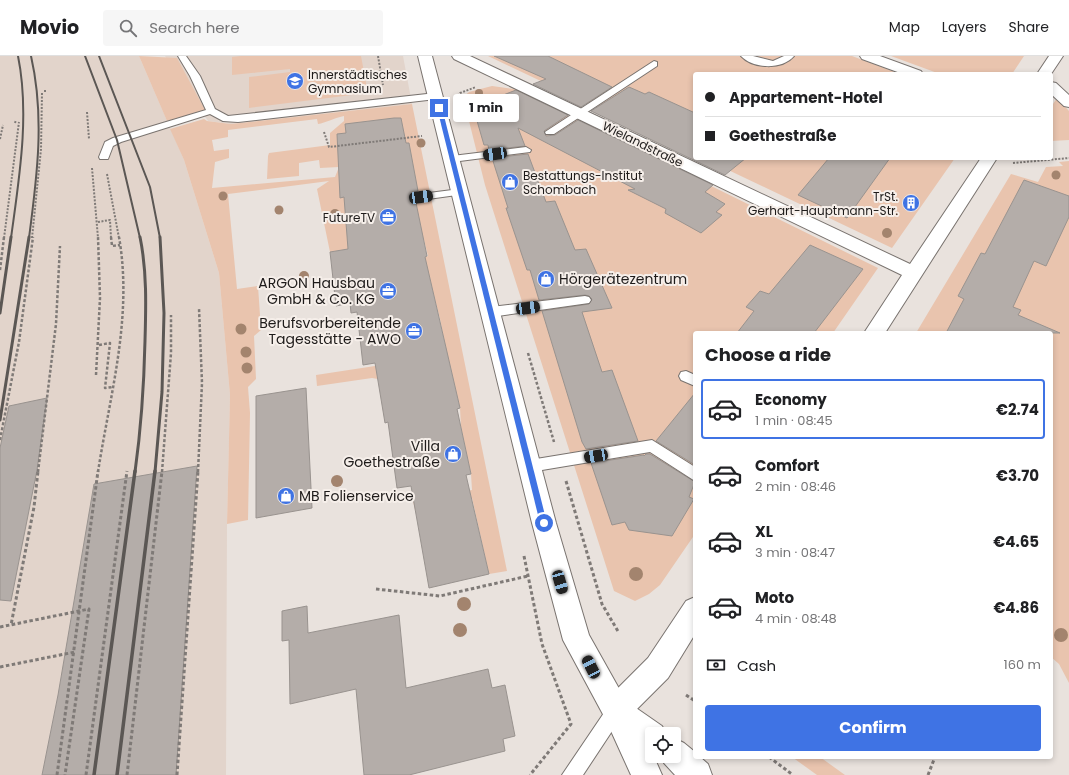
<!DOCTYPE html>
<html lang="en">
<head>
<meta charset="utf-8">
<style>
  body { margin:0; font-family:Poppins,sans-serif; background:#f6f6f6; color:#202124; height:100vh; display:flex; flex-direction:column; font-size:15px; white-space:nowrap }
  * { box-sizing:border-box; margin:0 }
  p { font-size:13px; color:#757577 }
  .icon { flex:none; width:22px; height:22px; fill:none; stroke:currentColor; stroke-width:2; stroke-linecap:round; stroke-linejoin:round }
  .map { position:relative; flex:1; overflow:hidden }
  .drawer { position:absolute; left:693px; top:275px; width:360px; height:428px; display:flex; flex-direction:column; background:#fff; border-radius:4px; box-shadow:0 2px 6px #0003 }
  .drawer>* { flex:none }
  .banner { position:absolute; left:693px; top:16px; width:360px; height:88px; border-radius:4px; box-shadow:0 2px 6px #0003; display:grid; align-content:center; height:88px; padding:0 12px; background:#fff }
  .tools { position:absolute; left:645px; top:671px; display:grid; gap:8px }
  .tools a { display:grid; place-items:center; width:36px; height:36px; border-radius:4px; background:#fff; box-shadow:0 2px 6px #0003; font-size:20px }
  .end { position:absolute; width:18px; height:18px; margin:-9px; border:5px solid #3f73e4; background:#fff; box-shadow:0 0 0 2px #fff }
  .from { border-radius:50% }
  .bubble { position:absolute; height:28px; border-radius:4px; background:#fff; box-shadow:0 2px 6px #0003; font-size:13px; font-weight:700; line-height:28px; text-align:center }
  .car { position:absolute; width:12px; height:24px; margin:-12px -6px; border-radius:5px; box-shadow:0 0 3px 1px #0007; background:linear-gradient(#222 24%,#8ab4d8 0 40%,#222 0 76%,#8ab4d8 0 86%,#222 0) }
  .banner b { display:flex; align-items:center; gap:14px; height:38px; font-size:15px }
  .banner b+b { border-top:1px solid #e0e0e0 }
  .banner i { width:10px; height:10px; background:#202124 }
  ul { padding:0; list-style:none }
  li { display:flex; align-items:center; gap:12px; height:60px; margin:0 8px 6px; padding:0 4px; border:2px solid transparent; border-radius:4px }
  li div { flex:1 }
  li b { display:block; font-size:15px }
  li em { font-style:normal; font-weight:700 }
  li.current { border-color:#3f73e4 }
  li>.icon { width:36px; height:36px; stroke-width:1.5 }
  h2 { padding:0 12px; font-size:18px; line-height:48px }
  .pay { display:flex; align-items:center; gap:10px; height:44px; padding:0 12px; font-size:15px }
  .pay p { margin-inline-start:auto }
  .button { display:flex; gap:8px; margin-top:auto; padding:8px 12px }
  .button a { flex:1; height:46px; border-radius:4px; background:#3f73e4; color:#fff; font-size:16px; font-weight:700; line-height:46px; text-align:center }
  header { display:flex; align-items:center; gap:24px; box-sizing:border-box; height:56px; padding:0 20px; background:#fff; border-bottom:1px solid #e0e0e0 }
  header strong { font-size:19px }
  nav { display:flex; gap:22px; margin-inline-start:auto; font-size:14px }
  .search { width:280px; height:36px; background:#f6f6f6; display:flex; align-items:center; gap:10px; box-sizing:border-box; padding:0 14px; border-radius:4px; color:#757577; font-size:15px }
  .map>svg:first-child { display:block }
  .built { fill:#e2d4cb }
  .green { fill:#e9c4ae; fill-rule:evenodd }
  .building { fill:#b4ada9; stroke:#99938f }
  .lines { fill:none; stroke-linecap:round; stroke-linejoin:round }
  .lane-casing { stroke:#79736f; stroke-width:2 }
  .street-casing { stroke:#79736f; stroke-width:2 }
  .secondary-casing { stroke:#79736f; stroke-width:2 }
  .path-far2 { stroke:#7f7a77; stroke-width:2; stroke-dasharray:2 1.5; stroke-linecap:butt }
  .path-far1 { stroke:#7f7a77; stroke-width:2.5; stroke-dasharray:3 2; stroke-linecap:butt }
  .path { stroke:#7f7a77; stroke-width:3; stroke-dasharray:3.5 2.5; stroke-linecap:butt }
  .lane { fill:#fff; fill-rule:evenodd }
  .street { fill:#fff; fill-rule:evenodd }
  .secondary { fill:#fff; fill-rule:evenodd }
  .rail-far2 { stroke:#5b5754; stroke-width:2 }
  .rail-far1 { stroke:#5b5754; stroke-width:3 }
  .rail { stroke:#5b5754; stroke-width:3.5 }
  .tree { fill:#a3846e }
  .route { fill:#3f73e4 }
  .labels { text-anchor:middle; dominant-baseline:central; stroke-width:4; stroke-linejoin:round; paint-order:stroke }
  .far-poi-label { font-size:12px; fill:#1e1b1a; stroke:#f6efea; text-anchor:start }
  .far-street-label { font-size:12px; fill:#1e1b1a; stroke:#f6efea }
  .poi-label { font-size:14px; fill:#1e1b1a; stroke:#f6efea; text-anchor:end }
</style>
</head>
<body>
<header>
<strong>Movio</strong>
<div class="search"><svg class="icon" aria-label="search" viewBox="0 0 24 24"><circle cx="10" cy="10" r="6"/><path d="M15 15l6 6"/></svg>Search here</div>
<nav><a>Map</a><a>Layers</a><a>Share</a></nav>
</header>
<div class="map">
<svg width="1069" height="719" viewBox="0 0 1069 719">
  <rect width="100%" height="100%" fill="#e9e2dd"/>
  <path class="built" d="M0,0H139L184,104L219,217L230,339L227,468L226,719H0Z
    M165,0H403L412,48L231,68L208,65Z"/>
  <path class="green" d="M139,0L177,2L205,54L167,65Z
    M241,0H361L368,37L249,52V21L290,16V13L232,19V1Z
    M488,0H852L900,18H695V98Z
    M891,0H1024L1012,18H940Z
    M492,30L514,33L878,212L833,277H695V478L660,529L649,538L635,545L614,535L485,129L463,41L469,36Z
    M1057,42L1069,55V84L1051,85V51Z
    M412,48L507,515L489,518L472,442L415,454L413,445L472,434L471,418L461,371L460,352L450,309L378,323L372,322L317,330L316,319L447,299L440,263L424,201L428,200L424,184L388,190L387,187L330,196L317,133L329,125L228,138L237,233L258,230L261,274L254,280L256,323L248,331L250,357L248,464L227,468L230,339L219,217L184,104L170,73L204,63L207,65L231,68ZM344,60V65L330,77V89L269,97L268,100L267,123L299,120V107L319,104L320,112L339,111L335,121L212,132L215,106L229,102V93L214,95L212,84L228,81V74L317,63L318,68C326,67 333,62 344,60Z
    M703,102H955L892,192Z
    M1069,105V627L1059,608L1051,601V277H916L1011,118L1038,126L1046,111L1063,110L1059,106Z
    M792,701H820L845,719H817Z"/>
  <path class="building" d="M494,0H548L612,31L581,51L533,28L546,23Z
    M629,31L645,38L649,36L695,57V102H746L725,119L591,55Z
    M516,34L568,59L544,75L546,80L555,79L578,64L713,129L705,136L725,148L716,156L722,159L701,177L665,157L666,153L628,134L635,133L518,72L525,90L489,94L488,89H484L473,51Z
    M394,62H401L406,87H409L418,135L414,136L415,142L427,200L425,201L460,352L457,353L471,418L466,419L489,518L429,532L411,430L397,432L388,366L385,367L375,307L363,309L357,256L351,257L350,247L336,250L330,196L348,193L344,141L340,142L337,78L346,77L345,68Z
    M528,98L546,146L555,145L575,194L586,193L612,252L582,256L602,316L612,314L638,385L586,393L582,386L542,255L589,248L592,243L589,240L585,239L539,244L530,214H527L506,152H508L492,102Z
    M829,102H890L847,162L798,139Z
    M1024,124L1069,140V161L1046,210L1034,205L1013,251L1021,254L1018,259L1060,277H946L964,243L958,240L981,197L985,198Z
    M810,189L863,213L814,277H737L754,255L746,251L760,235L769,238Z
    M306,332L312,452L256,462V340Z
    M695,337V409L656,385Z
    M47,342L37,414L11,545L0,544V392L9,350Z
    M646,398H650L695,426L689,441L694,443L672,480L629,474L625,466L612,469L591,407L644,399V400Z
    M197,410L176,719H42L58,639L94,428Z
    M307,550L308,577L399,559L406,632L488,613L492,632L505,629L515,680L503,683L505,695L409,719H364L356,633L290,648L289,584L282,585V555Z"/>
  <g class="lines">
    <g class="lane-casing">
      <path id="lane" d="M178,0H186L200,20L215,53L228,60L436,37L441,40L436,43L238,66L223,65L210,58L121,86L113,90L108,103H100L99,101L105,86L113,82L206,54L190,20Z
        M741,0H753L773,5L784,0H794C782,14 753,13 741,0Z
        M654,5L657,6V10L554,78H546L545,76Z
        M526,91L531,94L530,96L452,106L447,103L452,100Z
        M460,133L464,134L465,136L464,138L421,144L416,141L421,138Z
        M585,240L589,241L591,244L589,247L491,261L487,259L485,256L487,253L491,251Z
        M686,315L695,319V330L681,324L679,320L681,316Z
        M652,384L695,411V425L650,396L530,416L525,414L523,410L525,406L530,404Z
        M616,645L622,648L625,654L622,660L583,719H562L610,648Z"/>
    </g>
    <g class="street-casing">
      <path id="street" d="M452,0H470L910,208L981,102H997L885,277H864L902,219L454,3Z
        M860,0H880L921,15L923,18H903L862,3Z
        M1049,0H1063L1051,18H1037Z
        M1051,26L1056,27L1069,39V51L1064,50L1051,38Z
        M695,541V578L668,622L626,664L616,668L606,664L602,654L606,644L648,602L686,545Z"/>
    </g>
    <g class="secondary-casing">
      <path id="secondary" d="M418,0H432L556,467L589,579L626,645L662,670L666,678H652V695L651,694L662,719H631L606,664L563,584L532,467Z
        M674,682L684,687L695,696V701H700L708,708L712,719H675L664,707L660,700H674Z"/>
    </g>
    <path class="path-far2" d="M378,0L383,29
      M45,34V36
      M458,40L460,37L476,31
      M87,56L89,83
      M15,67L16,64
      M324,76L329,91L422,80
      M0,83L3,69
      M1013,107L1069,102
      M92,112L98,182
      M107,118L119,182
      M98,166L110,164L111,182
      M4,182L19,66
      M32,182L41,93L42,37"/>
    <path class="path-far1" d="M111,181L112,190L120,189
      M0,214L4,181
      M99,289L110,287L105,332L113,331
      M528,297L554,386
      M96,319L100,242L98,181
      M0,384L19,286L33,181
      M38,416L56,268L60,190
      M98,416C110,338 133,261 119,181
      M162,416L171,297V259
      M198,416L202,327L199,252"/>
    <path class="path" d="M566,425L602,548L619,577
      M524,500L542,588L571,668L530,719
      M376,533L440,540L528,520
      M15,568L11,569L34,451L38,415
      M0,571L89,553L65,719
      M0,611L75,596
      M686,639L695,645
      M769,701L793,719
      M57,719L98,415
      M86,719L127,415
      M127,719L162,415
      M177,719L198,415
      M928,719L935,701"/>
    <use href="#lane" class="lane"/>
    <use href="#street" class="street"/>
    <use href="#secondary" class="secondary"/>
    <path class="rail-far2" d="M85,0L117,84L140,182
      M99,0L150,131L160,182
      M11,182C19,123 30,59 18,0
      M29,182C37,121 45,61 31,0"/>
    <path class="rail-far1" d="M0,257L11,181
      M0,364L29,181
      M135,416C141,373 144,329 145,285C146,250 147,215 140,181
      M155,416L162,336L164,257L160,181"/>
    <path class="rail" d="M94,719L135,415
      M117,719L155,415"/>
  </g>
  <g class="tree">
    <circle cx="479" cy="37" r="4"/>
    <circle cx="421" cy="87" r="4.5"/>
    <circle cx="1056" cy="119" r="4.5"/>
    <circle cx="223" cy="140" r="4.5"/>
    <circle cx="279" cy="154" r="4.5"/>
    <circle cx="335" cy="158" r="5"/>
    <circle cx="887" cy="177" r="5"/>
    <circle cx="304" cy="220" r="5"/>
    <circle cx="241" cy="273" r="5.5"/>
    <circle cx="246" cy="296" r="5.5"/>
    <circle cx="247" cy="312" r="5.5"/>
    <circle cx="337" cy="425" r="6"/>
    <circle cx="636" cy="518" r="7"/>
    <circle cx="464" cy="548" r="7"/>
    <circle cx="460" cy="574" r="7"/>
    <circle cx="1061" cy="579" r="7"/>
  </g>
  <path class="route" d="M439,51L442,52L547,467L544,471L540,467L437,52Z"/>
  <defs>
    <g id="school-disc" transform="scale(0.9)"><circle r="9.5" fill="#3f73e4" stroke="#f6efea"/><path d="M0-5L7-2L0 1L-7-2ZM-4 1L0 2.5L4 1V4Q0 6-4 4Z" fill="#fff"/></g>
    <g id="shop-disc" transform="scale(0.9)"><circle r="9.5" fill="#3f73e4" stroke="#f6efea"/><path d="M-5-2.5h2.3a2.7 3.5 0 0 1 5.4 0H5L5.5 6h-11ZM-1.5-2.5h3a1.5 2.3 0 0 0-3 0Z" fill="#fff"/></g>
    <g id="building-disc" transform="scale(0.9)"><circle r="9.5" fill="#3f73e4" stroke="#f6efea"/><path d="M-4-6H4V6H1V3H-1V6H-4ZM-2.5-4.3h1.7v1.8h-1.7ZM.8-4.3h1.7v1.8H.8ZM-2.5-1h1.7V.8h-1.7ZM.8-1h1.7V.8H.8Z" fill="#fff"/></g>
    <g id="office-disc" transform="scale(0.9)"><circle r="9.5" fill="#3f73e4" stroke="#f6efea"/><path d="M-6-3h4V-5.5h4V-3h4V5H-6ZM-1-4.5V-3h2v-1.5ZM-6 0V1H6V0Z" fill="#fff"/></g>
  </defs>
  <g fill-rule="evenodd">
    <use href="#school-disc" x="295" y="25"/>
    <use href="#shop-disc" x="510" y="126"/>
    <use href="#building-disc" x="911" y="147"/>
    <use href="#office-disc" x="388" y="161"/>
    <use href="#shop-disc" x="546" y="223"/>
    <use href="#office-disc" x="388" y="235"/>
    <use href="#office-disc" x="414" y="275"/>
    <use href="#shop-disc" x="453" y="398"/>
    <use href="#shop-disc" x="286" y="440"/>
  </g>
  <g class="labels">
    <g class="far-poi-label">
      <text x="308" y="18">Innerstädtisches<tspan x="308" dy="14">Gymnasium</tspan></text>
      <text x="523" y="119">Bestattungs-Institut<tspan x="523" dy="14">Schombach</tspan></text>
      <text x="898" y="140" text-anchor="end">TrSt.<tspan x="898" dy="14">Gerhart-Hauptmann-Str.</tspan></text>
      <text x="375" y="161" text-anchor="end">FutureTV</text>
    </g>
    <g class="far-street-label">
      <text transform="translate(643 88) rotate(26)">Wielandstraße</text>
    </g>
    <g class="poi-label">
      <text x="559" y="223" text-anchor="start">Hörgerätezentrum</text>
      <text x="375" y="227">ARGON Hausbau<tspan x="375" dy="16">GmbH &amp; Co. KG</tspan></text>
      <text x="401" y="267">Berufsvorbereitende<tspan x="401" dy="16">Tagesstätte - AWO</tspan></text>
      <text x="440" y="390">Villa<tspan x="440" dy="16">Goethestraße</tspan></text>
      <text x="299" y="440" text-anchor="start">MB Folienservice</text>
    </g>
  </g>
</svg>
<div class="tools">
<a><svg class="icon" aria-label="locate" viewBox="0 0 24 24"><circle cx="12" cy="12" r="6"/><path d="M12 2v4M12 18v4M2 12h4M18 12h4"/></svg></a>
</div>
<i class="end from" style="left:544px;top:467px"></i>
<i class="end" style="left:439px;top:52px"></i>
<div class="bubble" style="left:453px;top:38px;width:66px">1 min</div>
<i class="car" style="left:495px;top:98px;rotate:262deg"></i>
<i class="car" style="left:421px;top:141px;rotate:82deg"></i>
<i class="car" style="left:528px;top:252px;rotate:82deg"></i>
<i class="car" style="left:596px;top:400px;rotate:260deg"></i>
<i class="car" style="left:560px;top:526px;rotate:164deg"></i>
<i class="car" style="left:591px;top:611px;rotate:333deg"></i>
<div class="banner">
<b><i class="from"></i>Appartement-Hotel</b>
<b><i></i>Goethestraße</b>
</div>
<section class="drawer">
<h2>Choose a ride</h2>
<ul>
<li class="current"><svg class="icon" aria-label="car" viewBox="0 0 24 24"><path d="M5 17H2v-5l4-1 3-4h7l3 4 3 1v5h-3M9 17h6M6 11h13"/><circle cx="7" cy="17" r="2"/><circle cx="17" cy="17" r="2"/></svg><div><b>Economy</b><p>1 min · 08:45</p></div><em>€2.74</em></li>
<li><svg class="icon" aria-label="car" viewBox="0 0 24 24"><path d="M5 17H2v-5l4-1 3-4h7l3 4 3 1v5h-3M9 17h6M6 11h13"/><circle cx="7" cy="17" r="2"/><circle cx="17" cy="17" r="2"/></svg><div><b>Comfort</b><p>2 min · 08:46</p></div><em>€3.70</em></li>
<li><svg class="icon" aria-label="car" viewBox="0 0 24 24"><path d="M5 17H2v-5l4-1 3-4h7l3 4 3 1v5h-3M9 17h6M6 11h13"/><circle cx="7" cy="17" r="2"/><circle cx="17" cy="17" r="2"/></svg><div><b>XL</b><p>3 min · 08:47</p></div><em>€4.65</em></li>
<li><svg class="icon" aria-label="car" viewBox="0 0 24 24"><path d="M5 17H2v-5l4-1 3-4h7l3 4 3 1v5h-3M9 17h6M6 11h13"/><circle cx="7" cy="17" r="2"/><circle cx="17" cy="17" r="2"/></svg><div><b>Moto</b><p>4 min · 08:48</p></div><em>€4.86</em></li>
</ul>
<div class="pay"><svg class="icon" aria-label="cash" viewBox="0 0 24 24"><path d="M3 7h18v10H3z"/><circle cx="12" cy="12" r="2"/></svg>Cash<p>160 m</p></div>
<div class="button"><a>Confirm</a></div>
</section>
</div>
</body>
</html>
